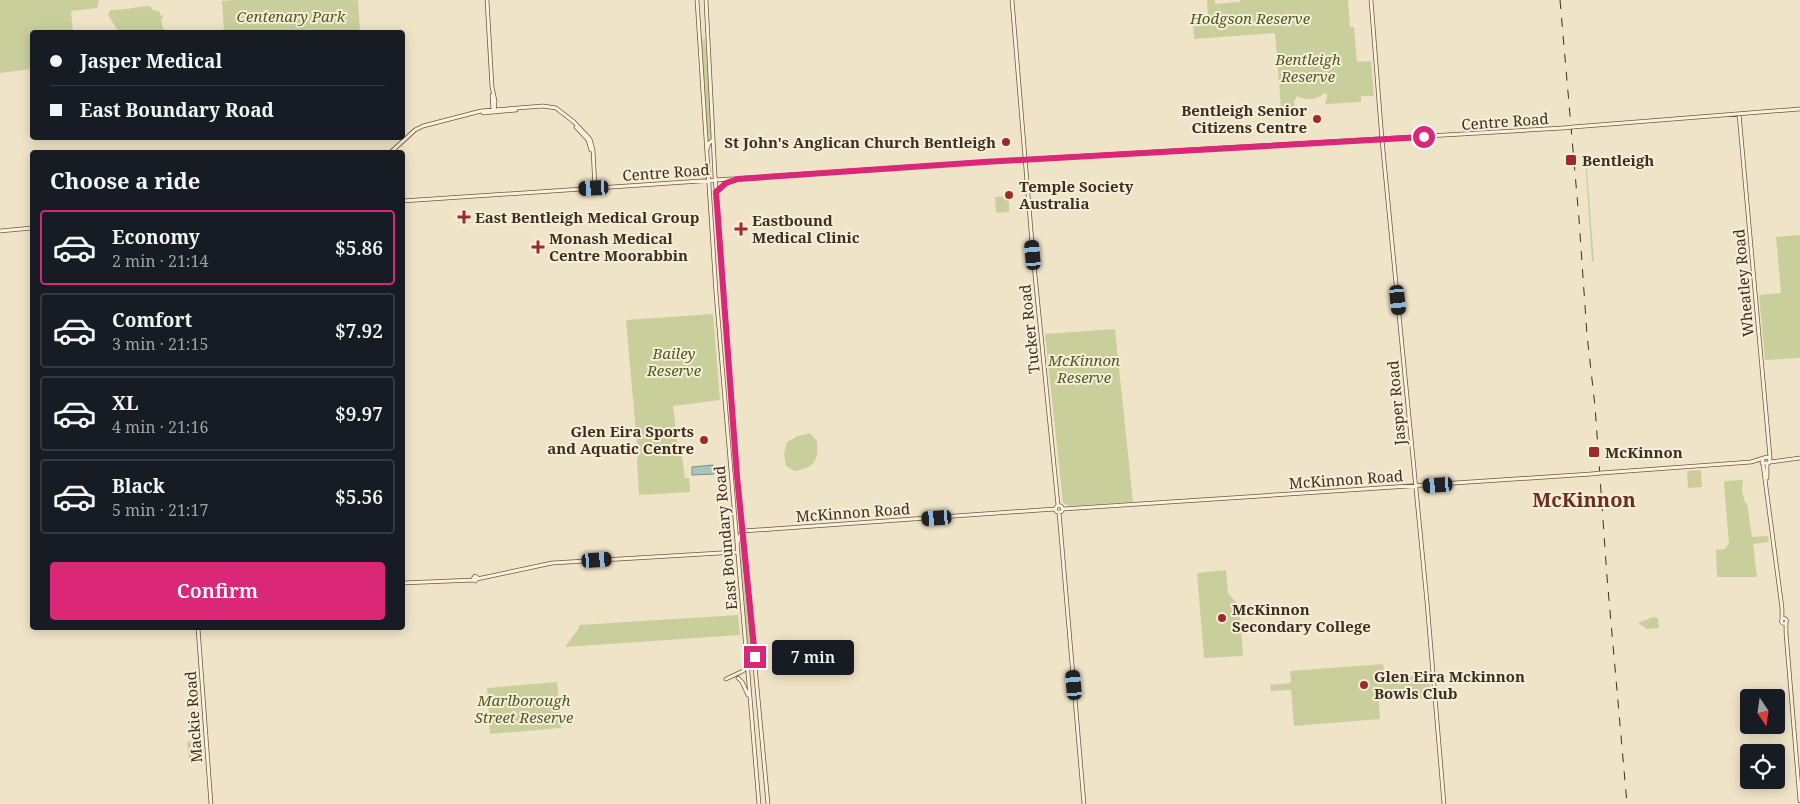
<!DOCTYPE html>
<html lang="en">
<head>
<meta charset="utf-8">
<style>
  body { margin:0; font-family:"Noto Serif",serif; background:#20242c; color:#f1f3f6; height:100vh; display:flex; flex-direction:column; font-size:19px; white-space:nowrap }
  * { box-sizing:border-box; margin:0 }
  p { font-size:16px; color:#9ea1a6 }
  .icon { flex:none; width:28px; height:28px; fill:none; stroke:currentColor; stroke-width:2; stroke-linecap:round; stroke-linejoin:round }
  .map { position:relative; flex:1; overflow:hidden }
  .drawer { position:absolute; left:30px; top:150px; width:375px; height:480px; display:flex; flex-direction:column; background:#171b24; border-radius:5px; box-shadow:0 2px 12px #0003 }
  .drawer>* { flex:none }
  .guide { position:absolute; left:30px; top:30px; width:375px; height:110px; border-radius:5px; box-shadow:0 2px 12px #0003; display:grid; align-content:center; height:110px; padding:0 20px; background:#171b24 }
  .needle { width:32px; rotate:167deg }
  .controls { position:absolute; left:1740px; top:689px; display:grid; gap:10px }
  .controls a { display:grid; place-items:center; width:45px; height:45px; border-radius:5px; background:#171b24; box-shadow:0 2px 12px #0003; font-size:25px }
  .end { position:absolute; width:22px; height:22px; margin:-11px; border:6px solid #db2777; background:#fff; box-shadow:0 0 0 2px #fff }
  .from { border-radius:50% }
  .bubble { position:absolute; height:35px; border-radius:5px; background:#171b24; box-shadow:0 2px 12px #0003; font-size:16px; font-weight:600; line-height:35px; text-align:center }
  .car { position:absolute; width:15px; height:30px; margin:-15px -8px; border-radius:6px; box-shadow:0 0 4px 1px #0007; background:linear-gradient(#222 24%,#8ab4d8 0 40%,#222 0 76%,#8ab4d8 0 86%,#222 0) }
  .guide b { display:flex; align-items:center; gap:18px; height:48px; font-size:19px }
  .guide b+b { border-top:1px solid #363941 }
  .guide i { width:12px; height:12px; background:#f1f3f6 }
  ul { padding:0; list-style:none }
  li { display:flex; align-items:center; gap:15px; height:75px; margin:0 10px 8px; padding:0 10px; border:2px solid #363941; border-radius:5px }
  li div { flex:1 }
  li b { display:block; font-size:19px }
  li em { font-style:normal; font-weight:600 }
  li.on { border-color:#db2777 }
  li>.icon { width:45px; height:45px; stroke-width:1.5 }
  h2 { padding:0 20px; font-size:22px; line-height:60px }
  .cta { display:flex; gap:10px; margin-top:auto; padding:10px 20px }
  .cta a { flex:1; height:58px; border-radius:5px; background:#db2777; color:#fff; font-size:20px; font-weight:600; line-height:58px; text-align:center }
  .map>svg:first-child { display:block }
  .green { fill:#c9cf9b }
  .water { fill:#a9c4bc; stroke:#6f938a }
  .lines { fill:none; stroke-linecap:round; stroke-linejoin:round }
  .secondary-casing { stroke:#6f573f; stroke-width:4.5 }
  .secondary { stroke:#faf1dc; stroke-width:3 }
  .rail { stroke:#3d2e20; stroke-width:1; stroke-dasharray:9 9; stroke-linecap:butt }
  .secondary-bridge-casing { stroke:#6f573f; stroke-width:4.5; stroke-linecap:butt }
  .secondary-bridge { stroke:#faf1dc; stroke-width:3 }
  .route { stroke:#db2777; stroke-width:6 }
  .poi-dot { fill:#9e2a2b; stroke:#f7eed8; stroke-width:2 }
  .labels { text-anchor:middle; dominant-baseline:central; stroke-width:4; stroke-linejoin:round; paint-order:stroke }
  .park-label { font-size:15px; font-style:italic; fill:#4d5a26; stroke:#f7eed8 }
  .poi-label { font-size:15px; font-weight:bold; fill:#3d2e20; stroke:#f7eed8; text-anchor:start }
  .street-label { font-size:15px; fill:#3d2e20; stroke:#f7eed8 }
  .district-label { font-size:20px; font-weight:bold; fill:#6b2e1e; stroke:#f7eed8 }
</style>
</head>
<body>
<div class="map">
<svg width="1800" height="804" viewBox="0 0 1800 804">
  <rect width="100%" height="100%" fill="#f0e4c8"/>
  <path class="green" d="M0,0H98L99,2L97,8L71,11L73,32H32V69L0,73Z
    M234,0H358L360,32H224L222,1Z
    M1207,0H1215V4L1240,2L1241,0H1348L1350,27H1354L1357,62L1371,61L1374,96H1361V102L1328,104H1326L1325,100L1327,99V95L1325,93C1316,100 1307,101 1297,96L1294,102L1295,107L1281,108L1275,33L1194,39L1193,18L1208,17Z
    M150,6L153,10L159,11L161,16L163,15V18L161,19L163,29H165L166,32H119L108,15L110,10C124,10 136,7 150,6Z
    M705,38L712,138L707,143L702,43L703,39Z
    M1585,159H1586L1594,261H1592Z
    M1009,196V212L996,213L995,197Z
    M1800,235V358L1765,360L1759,295L1781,293L1776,237Z
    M713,314L720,400L673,406L678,446C682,451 684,470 685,478H689L690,492L639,495L637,461L638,456L626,320Z
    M1115,329L1133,502L1069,506L1063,503L1045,334Z
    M810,433L817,441C819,462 814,468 794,471L786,466L784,454L787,442L798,436Z
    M1701,470L1702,487L1688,488L1687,471Z
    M1743,480L1742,491L1745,503H1747L1752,537L1768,536L1769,542L1753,544L1757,577H1717L1716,550L1725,549L1729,543L1724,484L1725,481Z
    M740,545L743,546L750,623L752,673L749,665Z
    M1226,570L1228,593L1236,602L1237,614L1240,613L1243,656L1204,658L1197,573Z
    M738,615L740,635L565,647L579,628V625Z
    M1653,617L1658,618L1659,628L1647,629L1638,623Z
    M1383,664L1385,679L1430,675V698L1379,701L1380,719L1294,726L1291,690L1271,691L1270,685L1291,683L1290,671Z
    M557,682L561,728L490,734L487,688Z
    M201,741L203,759L189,760L187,742Z"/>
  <path class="water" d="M713,465L714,474L692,475V467Z"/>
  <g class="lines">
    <g class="secondary-casing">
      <path id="secondary" d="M487,0L492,87L495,101L494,111
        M697,0L716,293L759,804
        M706,0L715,176L737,476L768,804
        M1012,0L1033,255L1058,505
        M1371,0L1382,140L1427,602L1444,804
        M492,95L493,111
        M483,113L516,110
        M1739,114L1770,457
        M576,127L588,140L591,150
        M1573,127L1800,109
        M707,149L709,143L713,140
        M391,152L415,130L423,126L481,111L543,106L556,108L574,122L590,139L593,150L595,188
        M717,191L726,183L735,180
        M402,201L984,162L1563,128
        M0,231L32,228
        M1770,462L1800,458
        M1763,464L1782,608V619
        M1601,473L1751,462L1767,457L1770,459L1769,463H1762L1763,459
        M1767,478V464
        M1055.5 509a3.5 3.5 0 1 1 7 0a3.5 3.5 0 1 1-7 0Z
        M1063,509L1591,474
        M1059,512L1084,804
        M743,531L1055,509
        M738,542L740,535L743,531
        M475,576L478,578L475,581L473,579Z
        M477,579L552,563L737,552
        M402,583L474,580
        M1781.5 621a2.5 2.5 0 1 1 5 0a2.5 2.5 0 1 1-5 0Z
        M1786,622V633L1800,801
        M198,628L211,804
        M738,678L742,682L748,695
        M726,679L743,671L747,667"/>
    </g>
    <use href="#secondary" class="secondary"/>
    <path class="rail" d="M1560,0L1579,219L1587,335L1595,406L1607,577L1627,804"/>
    <g class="secondary-bridge-casing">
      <path id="secondary-bridge" d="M1563,128L1573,127
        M1591,474L1601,473"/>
    </g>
    <use href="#secondary-bridge" class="secondary-bridge"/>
  </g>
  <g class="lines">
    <path class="route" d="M755,657L737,476L716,192L726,183L738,179L984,162L1424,137"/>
  </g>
  <g class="poi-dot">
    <circle cx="1317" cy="119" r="5"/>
    <circle cx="1006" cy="142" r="5"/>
    <rect x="1565" y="154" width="12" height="12" rx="2.5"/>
    <circle cx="1009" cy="195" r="5"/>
    <path d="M461.5 209.5h5v5h5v5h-5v5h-5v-5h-5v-5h5z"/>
    <path d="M738.5 221.5h5v5h5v5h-5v5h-5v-5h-5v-5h5z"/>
    <path d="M535.5 239.5h5v5h5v5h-5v5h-5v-5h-5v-5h5z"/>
    <circle cx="704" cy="440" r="5"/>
    <rect x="1588" y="446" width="12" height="12" rx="2.5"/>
    <circle cx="1222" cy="618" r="5"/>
    <circle cx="1364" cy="685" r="5"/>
  </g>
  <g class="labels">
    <g class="park-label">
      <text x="291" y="16">Centenary Park</text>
      <text x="1250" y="18">Hodgson Reserve</text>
      <text x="1308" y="59">Bentleigh<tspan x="1308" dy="17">Reserve</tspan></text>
      <text x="674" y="353">Bailey<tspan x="674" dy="17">Reserve</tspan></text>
      <text x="1084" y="360">McKinnon<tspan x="1084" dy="17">Reserve</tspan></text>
      <text x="524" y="700">Marlborough<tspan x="524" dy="17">Street Reserve</tspan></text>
    </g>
    <g class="poi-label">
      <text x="1307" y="110" text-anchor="end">Bentleigh Senior<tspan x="1307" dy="17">Citizens Centre</tspan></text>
      <text x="996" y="142" text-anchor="end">St John's Anglican Church Bentleigh</text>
      <text x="1582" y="160">Bentleigh</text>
      <text x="1019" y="186">Temple Society<tspan x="1019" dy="17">Australia</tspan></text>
      <text x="475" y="217">East Bentleigh Medical Group</text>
      <text x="752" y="220">Eastbound<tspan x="752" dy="17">Medical Clinic</tspan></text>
      <text x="549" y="238">Monash Medical<tspan x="549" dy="17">Centre Moorabbin</tspan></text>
      <text x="694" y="431" text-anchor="end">Glen Eira Sports<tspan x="694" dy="17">and Aquatic Centre</tspan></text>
      <text x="1605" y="452">McKinnon</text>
      <text x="1232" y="609">McKinnon<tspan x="1232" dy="17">Secondary College</tspan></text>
      <text x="1374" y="676">Glen Eira Mckinnon<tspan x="1374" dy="17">Bowls Club</tspan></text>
    </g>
    <g class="street-label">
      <text transform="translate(1505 121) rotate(-4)">Centre Road</text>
      <text transform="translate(666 172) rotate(-4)">Centre Road</text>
      <text transform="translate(1743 283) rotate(-95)">Wheatley Road</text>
      <text transform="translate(1029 329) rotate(-96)">Tucker Road</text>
      <text transform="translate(1396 403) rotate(-95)">Jasper Road</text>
      <text transform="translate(1346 479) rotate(-4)">McKinnon Road</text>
      <text transform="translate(853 512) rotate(-4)">McKinnon Road</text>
      <text transform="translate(725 538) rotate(-95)">East Boundary Road</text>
      <text transform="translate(193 717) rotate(-94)">Mackie Road</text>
    </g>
    <g class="district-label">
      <text x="1584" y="499">McKinnon</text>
    </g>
  </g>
</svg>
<div class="controls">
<a><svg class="needle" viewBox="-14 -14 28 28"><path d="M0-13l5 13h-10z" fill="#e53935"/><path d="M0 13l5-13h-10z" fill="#9ea1a6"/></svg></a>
<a><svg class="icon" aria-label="locate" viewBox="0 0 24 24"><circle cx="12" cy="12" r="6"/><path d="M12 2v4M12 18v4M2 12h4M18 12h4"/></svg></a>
</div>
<i class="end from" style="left:1424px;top:137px"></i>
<i class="end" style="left:755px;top:657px"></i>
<div class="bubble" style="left:772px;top:640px;width:82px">7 min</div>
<i class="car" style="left:594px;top:188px;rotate:267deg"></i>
<i class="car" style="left:1033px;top:255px;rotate:355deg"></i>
<i class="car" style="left:1398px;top:300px;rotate:174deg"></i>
<i class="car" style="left:1438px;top:485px;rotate:266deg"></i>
<i class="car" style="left:937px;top:518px;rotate:266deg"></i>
<i class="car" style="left:597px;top:560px;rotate:86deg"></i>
<i class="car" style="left:1074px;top:685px;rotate:355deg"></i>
<div class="guide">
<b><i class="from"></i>Jasper Medical</b>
<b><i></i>East Boundary Road</b>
</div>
<section class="drawer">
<h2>Choose a ride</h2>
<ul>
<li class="on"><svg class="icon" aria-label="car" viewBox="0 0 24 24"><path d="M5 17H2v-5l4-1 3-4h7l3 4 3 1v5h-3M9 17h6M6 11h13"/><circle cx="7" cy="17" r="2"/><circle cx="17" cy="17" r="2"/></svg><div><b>Economy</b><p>2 min · 21:14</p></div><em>$5.86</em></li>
<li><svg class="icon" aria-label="car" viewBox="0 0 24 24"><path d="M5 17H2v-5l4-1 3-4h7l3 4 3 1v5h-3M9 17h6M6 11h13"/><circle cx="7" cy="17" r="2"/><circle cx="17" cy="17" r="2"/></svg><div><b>Comfort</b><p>3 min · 21:15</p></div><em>$7.92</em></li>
<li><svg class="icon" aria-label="car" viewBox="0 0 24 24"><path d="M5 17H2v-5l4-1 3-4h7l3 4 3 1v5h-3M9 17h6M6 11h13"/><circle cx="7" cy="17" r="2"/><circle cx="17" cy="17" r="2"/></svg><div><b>XL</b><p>4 min · 21:16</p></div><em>$9.97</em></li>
<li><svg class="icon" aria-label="car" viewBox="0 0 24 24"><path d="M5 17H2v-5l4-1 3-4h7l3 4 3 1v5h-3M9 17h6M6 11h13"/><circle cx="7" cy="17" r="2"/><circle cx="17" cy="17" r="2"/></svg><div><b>Black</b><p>5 min · 21:17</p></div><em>$5.56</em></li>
</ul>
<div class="cta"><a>Confirm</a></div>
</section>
</div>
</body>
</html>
